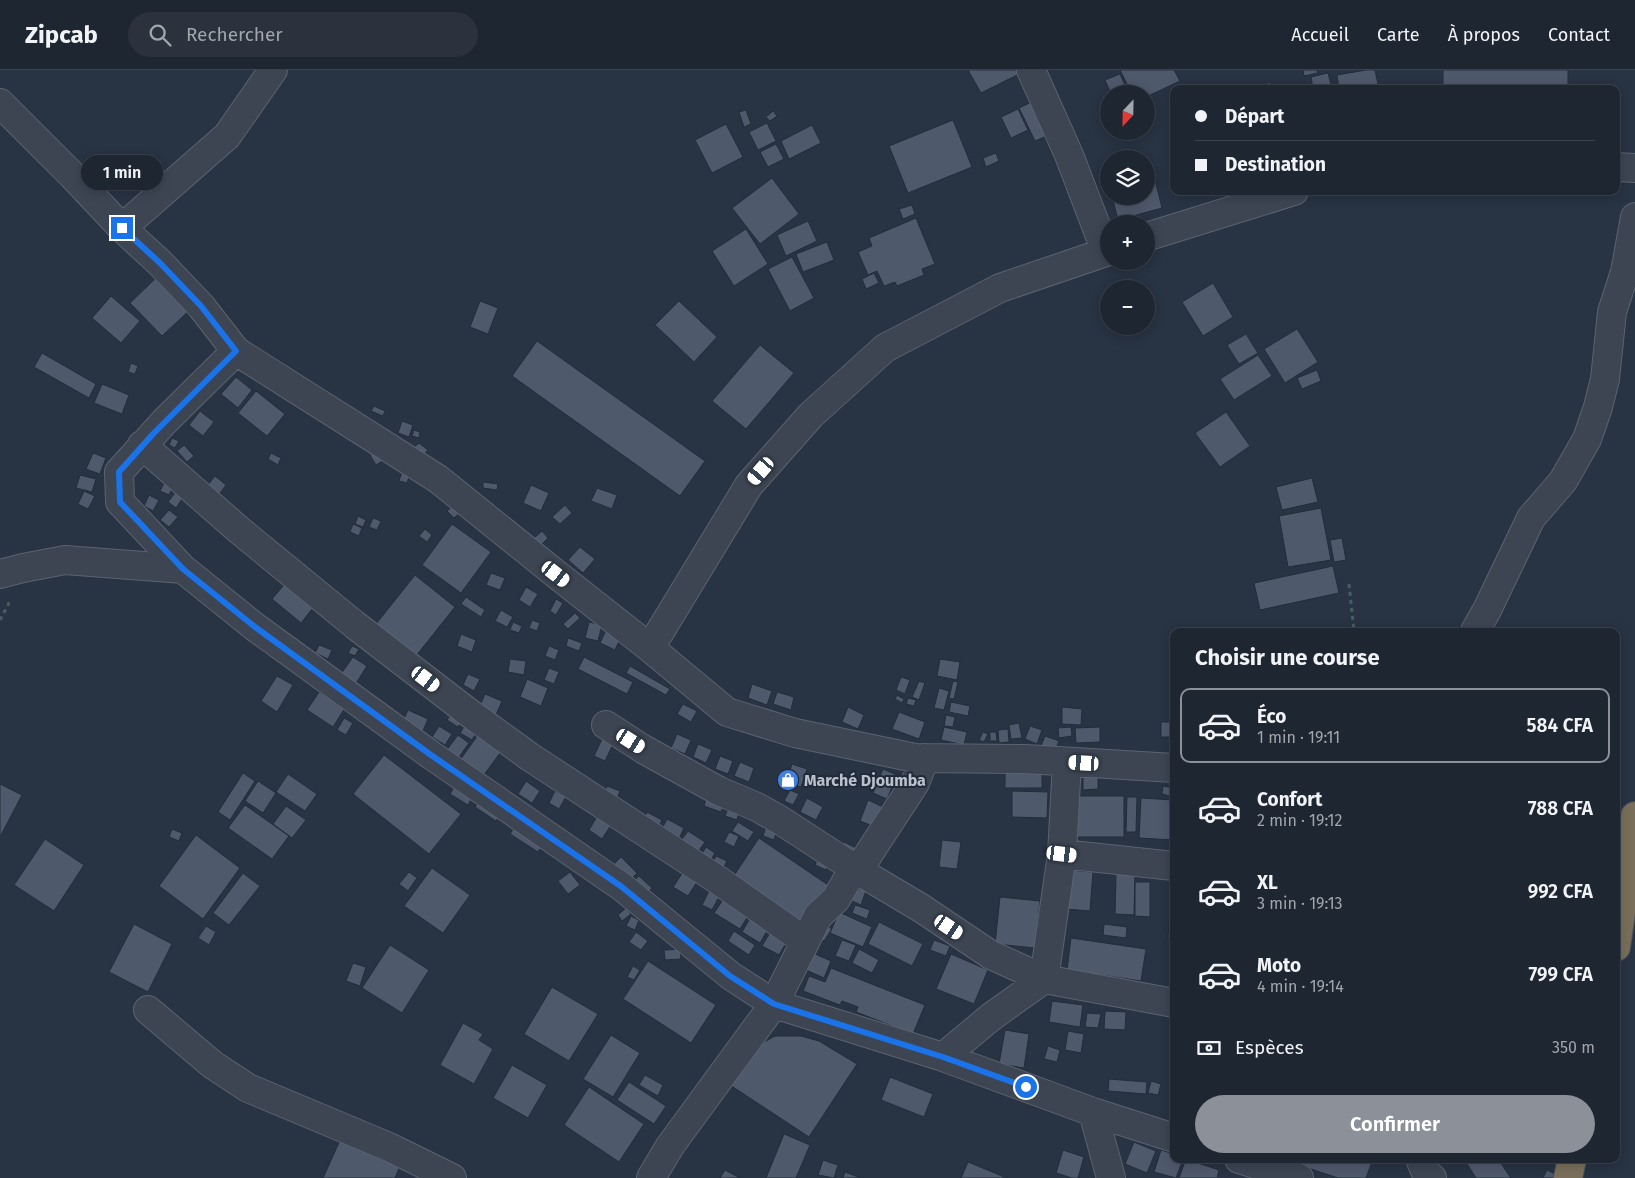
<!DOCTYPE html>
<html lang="fr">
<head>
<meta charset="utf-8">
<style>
  body { margin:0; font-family:"Fira Sans",sans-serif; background:#2b323e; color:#f1f3f6; height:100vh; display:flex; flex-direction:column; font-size:19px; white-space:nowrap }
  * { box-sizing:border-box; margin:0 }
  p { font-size:16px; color:#a1a5ac }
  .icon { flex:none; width:28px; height:28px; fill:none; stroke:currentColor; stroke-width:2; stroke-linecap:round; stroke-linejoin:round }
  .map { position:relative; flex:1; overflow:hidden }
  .details { position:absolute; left:1170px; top:558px; width:450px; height:535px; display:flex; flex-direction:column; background:#1e2632; border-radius:10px; box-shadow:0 2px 12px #0003,0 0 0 1px #3c434d }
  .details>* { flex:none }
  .guide { position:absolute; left:1170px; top:15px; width:450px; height:110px; border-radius:10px; box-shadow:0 2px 12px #0003,0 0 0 1px #3c434d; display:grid; align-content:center; height:110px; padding:0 25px; background:#1e2632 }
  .needle { width:32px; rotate:202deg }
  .controls { position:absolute; left:1100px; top:15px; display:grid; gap:10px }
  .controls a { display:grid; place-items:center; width:55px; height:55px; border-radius:50%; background:#1e2632; box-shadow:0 2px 12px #0003,0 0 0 1px #3c434d; font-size:25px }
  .end { position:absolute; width:22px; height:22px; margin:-11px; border:6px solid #1a73e8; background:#fff; box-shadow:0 0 0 2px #fff }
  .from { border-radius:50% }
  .bubble { position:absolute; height:35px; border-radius:18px; background:#1e2632; box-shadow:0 2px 12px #0003,0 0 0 1px #3c434d; font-size:16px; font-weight:600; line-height:35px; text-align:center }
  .car { position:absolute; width:15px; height:30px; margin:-15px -8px; border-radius:6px; box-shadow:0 0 4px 1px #0007; background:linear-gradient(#fff 24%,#345 0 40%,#fff 0 76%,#345 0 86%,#fff 0) }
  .guide b { display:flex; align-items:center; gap:18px; height:48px; font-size:19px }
  .guide b+b { border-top:1px solid #3c434d }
  .guide i { width:12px; height:12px; background:#f1f3f6 }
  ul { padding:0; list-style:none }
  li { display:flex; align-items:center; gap:15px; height:75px; margin:0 10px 8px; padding:0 15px; border:2px solid transparent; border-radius:10px }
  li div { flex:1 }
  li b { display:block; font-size:19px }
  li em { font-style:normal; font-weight:600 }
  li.selected { border-color:#8c9099 }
  li>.icon { width:45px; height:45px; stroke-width:1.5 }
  h2 { padding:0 25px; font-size:22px; line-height:60px }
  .pay { display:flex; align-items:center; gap:12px; height:55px; padding:0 25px; font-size:19px }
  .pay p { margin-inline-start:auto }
  .button { display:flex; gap:10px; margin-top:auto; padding:10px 25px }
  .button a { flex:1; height:58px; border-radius:30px; background:#8c9099; color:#fff; font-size:20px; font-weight:600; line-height:58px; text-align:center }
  header { display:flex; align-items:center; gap:30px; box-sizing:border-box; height:70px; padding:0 25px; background:#1e2632; border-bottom:1px solid #3c434d }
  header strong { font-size:24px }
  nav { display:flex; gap:28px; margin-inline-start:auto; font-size:18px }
  .search { width:350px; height:45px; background:#2b323e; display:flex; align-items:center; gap:12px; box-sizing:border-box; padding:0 18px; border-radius:28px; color:#a1a5ac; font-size:19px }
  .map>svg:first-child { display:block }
  .building { fill:#4f596c; stroke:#232c3a }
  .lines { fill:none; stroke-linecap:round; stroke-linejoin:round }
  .minor-casing { stroke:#5b6370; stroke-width:30 }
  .highway-casing { stroke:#47505d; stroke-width:30 }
  .path { stroke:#495d60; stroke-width:3; stroke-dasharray:4 4; stroke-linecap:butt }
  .minor { stroke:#3d4553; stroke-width:28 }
  .highway { stroke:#786e5a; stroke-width:28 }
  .route { stroke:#1a73e8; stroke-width:6 }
  .labels { text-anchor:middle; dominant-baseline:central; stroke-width:4; stroke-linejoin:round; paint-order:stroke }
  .poi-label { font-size:16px; font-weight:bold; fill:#bac0cc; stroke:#212a38; text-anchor:start }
</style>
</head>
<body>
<header>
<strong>Zipcab</strong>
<div class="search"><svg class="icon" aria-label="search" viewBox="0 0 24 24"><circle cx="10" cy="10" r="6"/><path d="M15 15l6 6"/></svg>Rechercher</div>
<nav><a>Accueil</a><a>Carte</a><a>À propos</a><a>Contact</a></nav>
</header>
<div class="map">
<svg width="1635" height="1108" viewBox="0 0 1635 1108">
  <rect width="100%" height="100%" fill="#283343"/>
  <path class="building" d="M968,0H1027L981,23Z
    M1120,0H1174L1180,11L1146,27V24H1132Z
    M1303,0H1317L1318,3L1304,6Z
    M1366,0H1375L1379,19H1339L1337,5Z
    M1443,0H1568V19H1443Z
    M1328,3L1332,19H1313L1311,7Z
    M1120,4L1129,24H1111L1105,10Z
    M1270,12L1273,19H1255Z
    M1042,27L1058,61L1035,71L1019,38Z
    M1018,39L1028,60L1011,68L1001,47Z
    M746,40L751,54L744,57L739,42Z
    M773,41L777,46L770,51L766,47Z
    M953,50L972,97L908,123L889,76Z
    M767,53L776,71L758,80L749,62Z
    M726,54L743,87L712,103L695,70Z
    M812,55L821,73L789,89L781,71Z
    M776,74L784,89L768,97L760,82Z
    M1136,79L1139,89H1130L1128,81Z
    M996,83L999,91L986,97L983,88Z
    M1152,98L1162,138L1118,150L1112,126H1146V100Z
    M772,108L799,144L760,174L732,138Z
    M912,135L915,144L903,149L899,139Z
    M916,148L935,194L922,199L924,205L897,216L895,212L884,216L877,201L868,205L858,182L872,176L869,168Z
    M808,151L817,171L786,186L777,165Z
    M746,159L768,194L734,216L712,181Z
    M827,172L834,190L803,202L796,184Z
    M792,187L814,228L790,241L768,199Z
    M161,203L193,237L162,266L130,233Z
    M874,203L879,213L866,219L862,209Z
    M1213,213L1233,247L1203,266L1182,232Z
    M111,226L140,251L121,273L92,248Z
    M480,231L498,238L488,264L470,257Z
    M679,231L717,267L694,292L655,255Z
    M1297,259L1318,292L1285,313L1264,279Z
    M1246,264L1258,283L1239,294L1227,275Z
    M537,271L705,391L680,426L512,306Z
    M760,275L794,303L746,359L712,331Z
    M42,283L96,314L89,328L34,297Z
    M1258,285L1272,306L1234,330L1220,309Z
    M131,293L138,296L135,304L128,302Z
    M1317,300L1321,311L1302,319L1297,308Z
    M236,307L252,320L238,338L221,324Z
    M102,314L129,325L122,344L94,333Z
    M256,321L285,344L267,366L238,343Z
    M374,336L385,341L383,346L371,341Z
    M200,341L214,352L203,366L189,355Z
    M1226,342L1250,376L1220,397L1195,363Z
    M402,351L413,355L409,367L398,363Z
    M414,360L420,362L419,368L412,366Z
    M172,368L179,371L175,378L169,375Z
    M419,373L428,380L423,386L413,378Z
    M184,375L194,386L187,392L177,381Z
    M382,377L389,387L376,395L370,385Z
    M93,383L106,388L100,404L86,399Z
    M271,383L281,388L278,395L268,389Z
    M402,402L410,404L407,413L399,411Z
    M80,405L96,409L92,422L76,418Z
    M215,406L226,415L218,426L207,416Z
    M1312,408L1318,432L1282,440L1276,417Z
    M165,411L174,415L169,425L160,421Z
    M483,412L498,414L497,420L483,418Z
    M531,415L549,423L541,441L523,433Z
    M597,418L617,425L612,439L591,431Z
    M177,420L184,426L176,438L168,432Z
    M84,421L95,426L88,439L78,434Z
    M149,425L159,430L153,441L144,436Z
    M455,434L462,441L454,448L447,441Z
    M565,435L572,443L560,454L552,447Z
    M1321,438L1331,490L1288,497L1279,446Z
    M169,440L178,447L169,457L160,450Z
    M358,446L366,450L363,457L355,454Z
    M373,448L381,451L377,460L369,457Z
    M353,454L362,458L359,466L350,462Z
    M452,454L491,482L461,523L422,495Z
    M425,459L432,465L427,472L419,466Z
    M542,461L548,468L541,475L534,468Z
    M1342,468L1346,490L1334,492L1330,470Z
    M580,477L595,489L583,503L568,490Z
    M1333,496L1339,523L1260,540L1254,513Z
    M491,503L505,508L500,520L486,515Z
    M415,505L455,537L412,591L372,559Z
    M288,510L316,534L301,553L272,529Z
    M526,517L538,524L530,537L519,530Z
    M466,527L485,540L481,547L461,534Z
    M556,529L563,533L556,545L550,541Z
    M501,540L513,547L507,557L495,551Z
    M575,543L580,548L568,559L563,554Z
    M532,550L540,553L537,561L529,558Z
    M513,552L522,556L519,563L510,560Z
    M589,552L602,555L598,571L585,568Z
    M607,558L622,565L615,580L600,573Z
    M461,564L476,570L472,582L457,576Z
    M568,568L582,573L579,581L566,576Z
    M319,575L332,580L328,589L315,583Z
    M352,576L359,579L355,586L348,583Z
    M549,576L559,580L555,590L545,586Z
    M353,587L367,596L355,615L340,605Z
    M584,587L633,612L627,624L578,599Z
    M510,589L526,591L524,605L508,602Z
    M940,589L960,592L957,610L937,606Z
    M630,596L670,619L666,625L626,603Z
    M549,598L559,602L554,614L544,610Z
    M468,604L480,609L474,621L463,615Z
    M277,606L293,615L277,642L261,631Z
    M901,607L910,610L905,624L896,620Z
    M527,609L548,618L541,636L520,627Z
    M919,611L925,613L919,630L912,627Z
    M953,611L958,612L954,629L949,628Z
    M752,614L772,621L767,635L748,628Z
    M939,618L949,621L944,640L934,638Z
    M319,622L345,638L333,657L307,640Z
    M777,622L794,627L791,640L773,634Z
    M485,624L502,631L495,647L478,640Z
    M897,625L904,629L902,633L895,629Z
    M908,628L916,630L914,636L906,634Z
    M951,632L970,636L968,646L949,642Z
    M683,634L697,641L691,652L677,644Z
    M848,637L864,645L858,659L842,652Z
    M1062,637L1082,639L1081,655L1062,654Z
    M454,639L465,645L458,657L447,650Z
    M408,640L428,649L423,661L403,651Z
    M899,642L925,652L919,669L892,659Z
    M946,645L955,647L953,657L944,656Z
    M344,648L353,653L346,665L337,660Z
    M468,650L479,657L472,670L460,663Z
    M1161,652H1174V667H1161Z
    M1019,653L1022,668L1011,669L1009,655Z
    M439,656L452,664L445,675L432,667Z
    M1030,656L1042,660L1037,674L1025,669Z
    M944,657L967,662L964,675L941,670Z
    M1071,657L1072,666L1059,668L1058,658Z
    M1100,657V672L1076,673L1075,658Z
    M1008,659L1009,672L999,673L998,660Z
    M480,662L503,679L481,709L458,693Z
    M983,662L988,664L984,672L979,670Z
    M990,662H996L997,671H990Z
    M605,663L616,668L605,691L594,686Z
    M677,664L691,670L685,684L671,678Z
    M458,665L469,673L457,690L446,681Z
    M1045,666L1059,671L1055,681L1041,676Z
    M698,674L712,680L706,693L693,687Z
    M384,685L461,744L429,784L353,724Z
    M720,686L733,691L728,704L715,699Z
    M740,692L754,698L749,712L734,706Z
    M792,694L807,699L801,717L786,712Z
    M1005,697H1042V718H1005Z
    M883,699L897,705L887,729L873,723Z
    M1098,702V719L1083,720V703Z
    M243,703L255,711L230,750L218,742Z
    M288,704L317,724L305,741L276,722Z
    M458,710L476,721L468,735L450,724Z
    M258,711L276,723L263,743L245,731Z
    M526,711L540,721L532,733L518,724Z
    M0,714L22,725L0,767Z
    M607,716L620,721L615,734L602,728Z
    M1163,716L1174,718L1173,727L1162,724Z
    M790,720L799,724L793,735L784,731Z
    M555,721L566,727L559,739L549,733Z
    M1012,721L1048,722L1047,748L1012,747Z
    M708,723L726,730L721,742L704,736Z
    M483,726L503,740L496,751L475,737Z
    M1075,726H1124V767H1075Z
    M1127,727H1137L1136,762H1126Z
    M807,728L823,737L816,750L800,742Z
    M1141,728L1174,730V770L1139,768Z
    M868,730L883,737L875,757L860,751Z
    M730,733L741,736L737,750L725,746Z
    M245,735L289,766L272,789L228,758Z
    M286,736L306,750L292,768L273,754Z
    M601,740L615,749L602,769L589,760Z
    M647,742L662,750L655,765L640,758Z
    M667,749L684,758L676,775L658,766Z
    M519,750L547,769L538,782L510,764Z
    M768,750L779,753L774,770L763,766Z
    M738,752L754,762L748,771L732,761Z
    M172,759L182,763L179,771L169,767Z
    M688,761L705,772L694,788L677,776Z
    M729,762L739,766L734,777L724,772Z
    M196,765L240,798L203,849L159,816Z
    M759,768L834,819L804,863L729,813Z
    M45,769L84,795L54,841L14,815Z
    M942,770L961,772L957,799L939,797Z
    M844,772L862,781L838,784Z
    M706,777L715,783L708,795L698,790Z
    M716,786L727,791L720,805L709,799Z
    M819,786L830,790L826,800L815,795Z
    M621,787L637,803L625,815L609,799Z
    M432,798L470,825L443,863L404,836Z
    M685,799L699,809L688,826L673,817Z
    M1069,800L1093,802L1090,841L1066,839Z
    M409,802L417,808L408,821L399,814Z
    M570,802L580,815L568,824L558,811Z
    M243,803L260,816L229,855L213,843Z
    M1116,803L1135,804L1134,845L1115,844Z
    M639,806L652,818L642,830L628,817Z
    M1135,812H1150V847L1135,846Z
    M862,813L868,815L861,835L843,827L847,815L859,820Z
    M1171,815H1174V849H1170Z
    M711,817L721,823L712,840L702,835Z
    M728,822L753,838L740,859L714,843Z
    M1000,827L1040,831L1035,878L995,874Z
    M855,835L870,840L867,849L852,843Z
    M626,838L631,844L622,851L618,845Z
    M839,842L872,857L863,877L830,863Z
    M752,845L770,856L760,873L742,862Z
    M631,846L639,850L635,860L626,856Z
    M818,851L832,859L824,871L810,864Z
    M1169,851H1174V868H1168Z
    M879,852L923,874L912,896L868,874Z
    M134,854L172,874L148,922L109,902Z
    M1104,854L1127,857L1126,868L1103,865Z
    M206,856L216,862L209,875L198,868Z
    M772,859L789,868L779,885L762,876Z
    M734,861L755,875L749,885L728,871Z
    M636,862L648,871L641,880L629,872Z
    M1071,868L1146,879L1141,911L1067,900Z
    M842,870L856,875L849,891L835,886Z
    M934,870L950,876L946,886L930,880Z
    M390,875L429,900L402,943L362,918Z
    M680,879L681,889L665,890L664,880Z
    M859,879L879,890L872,903L852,893Z
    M813,883L831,891L824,908L806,900Z
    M951,884L988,900L974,934L936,919Z
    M648,891L716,935L691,973L623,929Z
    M353,893L366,897L360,916L346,911Z
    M633,896L640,900L634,910L627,907Z
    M831,898L925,935L913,964L856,942L858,937L842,931L840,935L803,921L809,906L825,912Z
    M552,917L598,944L569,991L524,964Z
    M1052,931L1083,935L1080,957L1049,952Z
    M1105,941L1126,942L1125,960L1104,959Z
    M1087,943L1101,944L1098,958L1085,957Z
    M463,953L483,964L479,970L493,979L474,1014L440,995Z
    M1005,960L1029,964L1024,998L999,994Z
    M1068,961L1084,964L1081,983L1065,980Z
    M611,965L640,983L613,1027L583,1009Z
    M775,966H801L819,971L857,994L809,1067L730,1015L755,980L764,972Z
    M1048,976L1060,980L1057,992L1044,989Z
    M512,995L547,1015L528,1048L493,1028Z
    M645,1005L663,1015L658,1026L639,1015Z
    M890,1007L933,1024L924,1047L881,1030Z
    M1109,1009L1147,1012L1146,1024L1108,1021Z
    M1151,1011L1161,1014L1158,1025L1148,1023Z
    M629,1012L666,1036L654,1054L617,1030Z
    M589,1017L644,1054L619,1092L564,1055Z
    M784,1064L810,1075L796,1108H766Z
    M341,1068L401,1094L395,1108H323Z
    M1134,1072L1156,1081L1147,1103L1125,1094Z
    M1063,1080L1084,1087L1078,1108H1072L1056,1103Z
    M1161,1080L1174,1084V1089H1183L1176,1108L1154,1102Z
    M1186,1089L1219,1100L1217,1108H1179Z
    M1304,1089H1362L1372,1092L1366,1108H1338L1302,1096Z
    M1464,1089H1498L1511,1108H1476Z
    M823,1090L838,1095L834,1108L818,1105Z
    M968,1092L1007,1108H961Z
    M725,1100L740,1108H720Z
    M1547,1100L1557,1105L1556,1108H1543Z
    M845,1102L861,1108H843Z"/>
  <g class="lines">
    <g class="minor-casing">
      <path id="minor" d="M1031,0L1069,85L1106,182
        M0,33L72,105L122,158L160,193L201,236L236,281L438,409L556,504L650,578L727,642L795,663L915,688L1025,689L1174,698
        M1616,97L1635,98
        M122,158L227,66L273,0
        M1146,167L1294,121
        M236,281L164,352L119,402L120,432L183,499L255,557L431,685L622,817L731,906L774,934L943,987L1093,1042L1174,1068
        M142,375L239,460L355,555L468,642L530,687L718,810L805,871
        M0,504L23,498L65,490L183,499
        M1475,561L1487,540L1531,448L1563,411L1587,369L1598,337L1605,309L1612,242L1625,202L1635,147
        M650,578L749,415L811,345L885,278L1000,218L1109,181
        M606,655L643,679L719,721L757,737L780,750L857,800L921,838L991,885L1044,909L991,947L943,987
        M1067,692L1062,784L1044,909L1174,933
        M1062,784L1174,796
        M148,940L213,995L248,1018L389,1077L452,1108
        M1093,1042L1111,1108
        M1239,1089L1299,1108
        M1420,1089L1426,1103L1432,1108
        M651,1108L670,1076L774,934L818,846L836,829L847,810L857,800L866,788L915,713L925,688"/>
    </g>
    <g class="highway-casing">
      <path id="highway" d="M1616,877L1635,746
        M1568,1108L1572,1089"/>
    </g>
    <path class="path" d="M1349,514L1354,561
      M0,550L10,531"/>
    <use href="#minor" class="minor"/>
    <use href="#highway" class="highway"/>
  </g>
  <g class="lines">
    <path class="route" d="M122,158L160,193L201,236L236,281L153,364L119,402L120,432L183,499L255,557L431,685L622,817L730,906L774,934L943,987L1026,1017"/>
  </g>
  <defs>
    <g id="shop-disc" transform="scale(1.125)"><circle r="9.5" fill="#3f7fe0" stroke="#212a38"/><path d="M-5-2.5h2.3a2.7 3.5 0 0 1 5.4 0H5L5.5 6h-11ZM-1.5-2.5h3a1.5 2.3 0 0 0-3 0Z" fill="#fff"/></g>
  </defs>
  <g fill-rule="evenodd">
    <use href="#shop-disc" x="788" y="710"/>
  </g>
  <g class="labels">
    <g class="poi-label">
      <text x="804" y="710">Marché Djoumba</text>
    </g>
  </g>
</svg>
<div class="controls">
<a><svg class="needle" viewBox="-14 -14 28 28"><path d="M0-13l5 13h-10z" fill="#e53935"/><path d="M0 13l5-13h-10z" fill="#a1a5ac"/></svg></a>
<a><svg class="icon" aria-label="layers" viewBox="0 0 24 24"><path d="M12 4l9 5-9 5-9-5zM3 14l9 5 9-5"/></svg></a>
<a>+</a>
<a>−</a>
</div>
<i class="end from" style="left:1026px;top:1017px"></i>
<i class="end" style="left:122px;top:158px"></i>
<div class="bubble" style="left:81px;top:85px;width:82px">1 min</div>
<i class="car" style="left:761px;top:401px;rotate:221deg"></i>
<i class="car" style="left:556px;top:504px;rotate:128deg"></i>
<i class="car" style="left:426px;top:609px;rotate:127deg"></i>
<i class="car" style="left:631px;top:671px;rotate:122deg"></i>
<i class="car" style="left:1084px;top:693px;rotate:273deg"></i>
<i class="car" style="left:1062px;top:784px;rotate:97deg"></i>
<i class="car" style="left:949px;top:857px;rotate:124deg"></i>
<div class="guide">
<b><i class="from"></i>Départ</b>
<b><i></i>Destination</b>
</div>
<section class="details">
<h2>Choisir une course</h2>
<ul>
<li class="selected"><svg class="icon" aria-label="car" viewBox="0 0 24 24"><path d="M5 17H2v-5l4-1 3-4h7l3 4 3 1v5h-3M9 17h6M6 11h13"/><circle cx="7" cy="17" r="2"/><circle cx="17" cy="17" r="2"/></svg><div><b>Éco</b><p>1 min · 19:11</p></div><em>584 CFA</em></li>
<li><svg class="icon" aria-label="car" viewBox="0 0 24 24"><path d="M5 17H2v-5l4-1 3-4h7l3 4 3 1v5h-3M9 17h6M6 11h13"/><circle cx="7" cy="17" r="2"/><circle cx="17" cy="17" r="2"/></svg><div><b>Confort</b><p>2 min · 19:12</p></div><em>788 CFA</em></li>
<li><svg class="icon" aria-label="car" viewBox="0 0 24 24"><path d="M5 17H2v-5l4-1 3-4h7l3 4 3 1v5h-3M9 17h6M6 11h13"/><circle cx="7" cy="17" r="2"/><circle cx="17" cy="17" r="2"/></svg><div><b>XL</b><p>3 min · 19:13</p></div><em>992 CFA</em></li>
<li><svg class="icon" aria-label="car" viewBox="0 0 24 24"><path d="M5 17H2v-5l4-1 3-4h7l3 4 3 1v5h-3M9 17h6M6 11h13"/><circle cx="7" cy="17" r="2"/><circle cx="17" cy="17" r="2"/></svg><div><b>Moto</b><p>4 min · 19:14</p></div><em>799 CFA</em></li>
</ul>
<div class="pay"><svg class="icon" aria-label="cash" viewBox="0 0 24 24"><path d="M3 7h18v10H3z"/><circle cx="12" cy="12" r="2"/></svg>Espèces<p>350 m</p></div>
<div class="button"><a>Confirmer</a></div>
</section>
</div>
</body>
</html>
